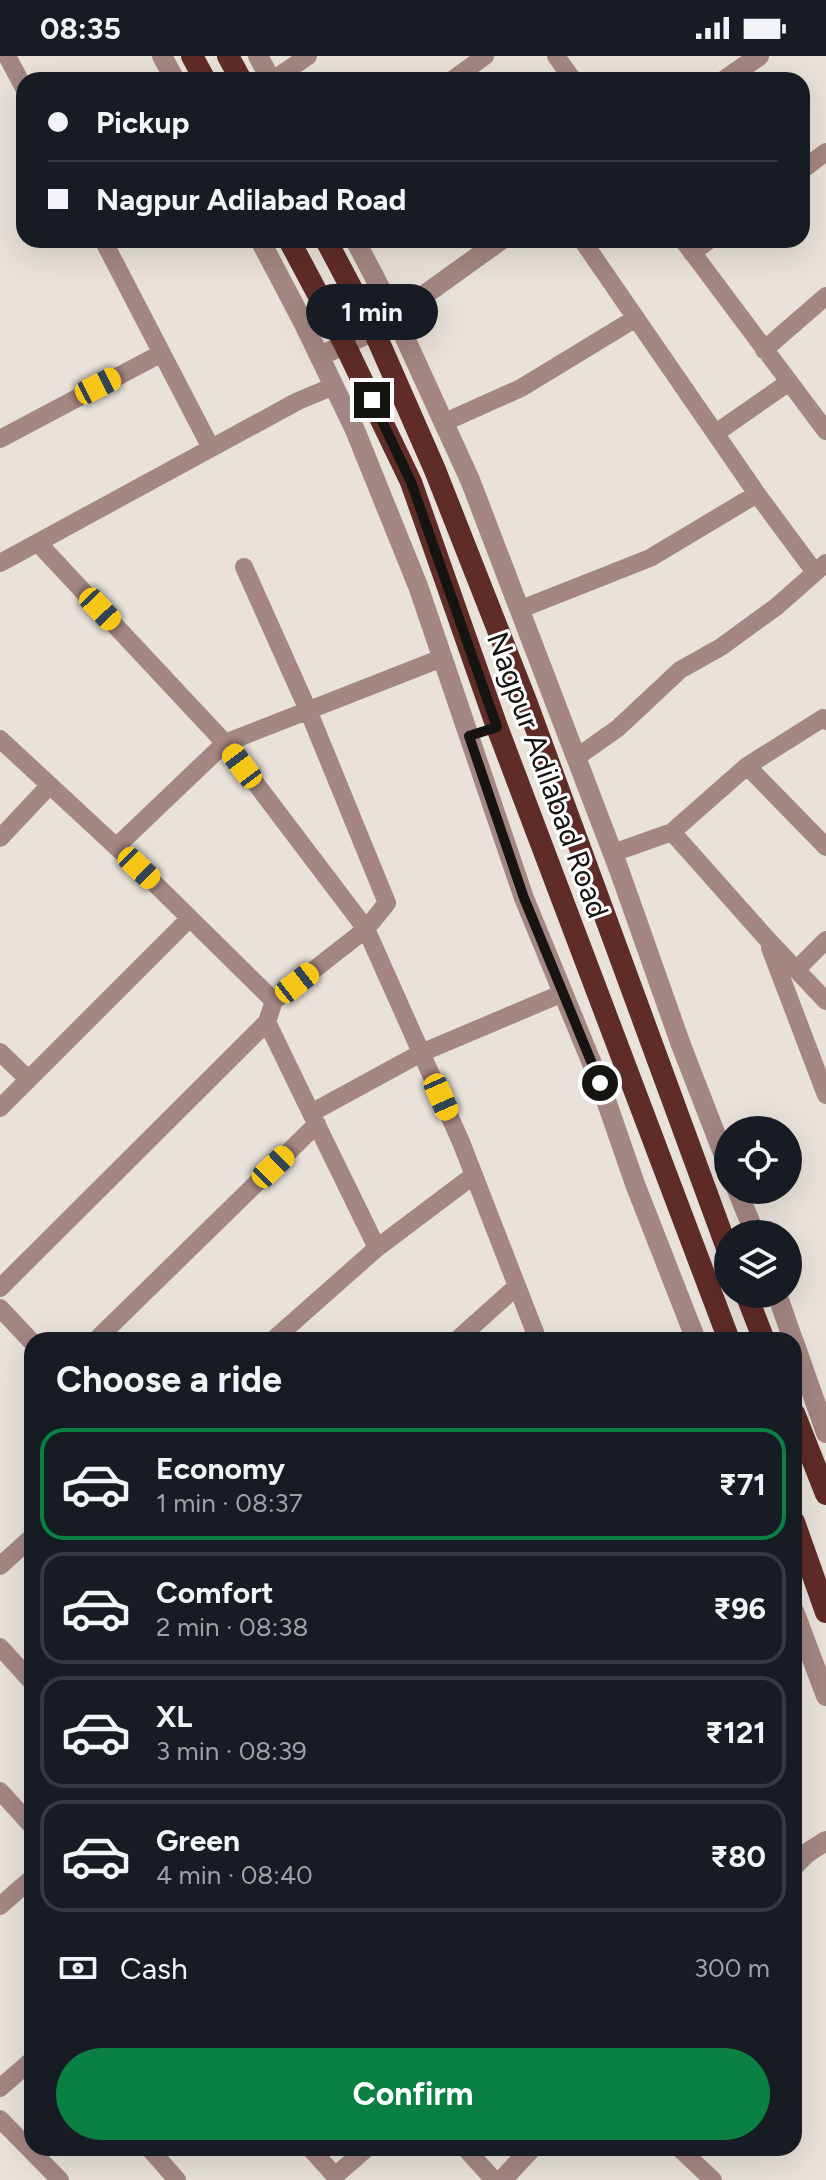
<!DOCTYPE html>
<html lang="en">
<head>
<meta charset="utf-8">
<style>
  body { margin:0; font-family:Figtree,sans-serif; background:#242831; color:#f1f3f6; height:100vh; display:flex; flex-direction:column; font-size:30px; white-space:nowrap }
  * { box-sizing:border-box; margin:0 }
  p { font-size:26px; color:#9ea1a6 }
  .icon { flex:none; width:44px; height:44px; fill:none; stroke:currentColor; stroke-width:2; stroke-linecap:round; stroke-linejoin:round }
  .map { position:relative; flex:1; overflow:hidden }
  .sheet { position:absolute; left:24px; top:1276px; width:778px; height:824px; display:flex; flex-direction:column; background:#171b24; border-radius:24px; box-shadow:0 8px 32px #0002 }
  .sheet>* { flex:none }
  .banner { position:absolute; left:16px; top:16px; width:794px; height:176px; border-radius:24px; box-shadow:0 8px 32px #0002; display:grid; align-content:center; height:176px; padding:0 32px; background:#171b24 }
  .buttons { position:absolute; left:714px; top:1060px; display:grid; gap:16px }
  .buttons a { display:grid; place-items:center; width:88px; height:88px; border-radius:50%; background:#171b24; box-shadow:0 8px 32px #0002; font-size:40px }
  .end { position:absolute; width:36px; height:36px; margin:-18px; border:10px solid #161411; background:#fff; box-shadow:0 0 0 4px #fff }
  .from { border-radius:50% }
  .bubble { position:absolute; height:56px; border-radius:28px; background:#171b24; box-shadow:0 8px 32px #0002; font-size:26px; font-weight:700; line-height:56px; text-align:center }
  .car { position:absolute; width:24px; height:48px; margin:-24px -12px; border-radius:10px; box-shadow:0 0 6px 2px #0007; background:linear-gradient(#f5c518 24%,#345 0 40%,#f5c518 0 76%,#345 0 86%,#f5c518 0) }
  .banner b { display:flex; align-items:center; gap:28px; height:76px; font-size:30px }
  .banner b+b { border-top:2px solid #363941 }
  .banner i { width:20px; height:20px; background:#f1f3f6 }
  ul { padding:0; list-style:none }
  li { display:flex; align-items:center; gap:24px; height:112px; margin:0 16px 12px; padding:0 16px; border:4px solid #363941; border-radius:24px }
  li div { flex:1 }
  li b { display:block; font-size:30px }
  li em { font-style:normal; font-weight:700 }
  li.current { border-color:#0b8043 }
  li>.icon { width:72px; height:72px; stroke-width:1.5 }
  h2 { padding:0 32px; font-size:36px; line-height:96px }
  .pay { display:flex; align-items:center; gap:20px; height:88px; padding:0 32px; font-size:30px }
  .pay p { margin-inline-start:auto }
  .action { display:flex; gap:16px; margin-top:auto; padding:16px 32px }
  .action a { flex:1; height:92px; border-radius:48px; background:#0b8043; color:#fff; font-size:32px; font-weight:700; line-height:92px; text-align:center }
  .status { display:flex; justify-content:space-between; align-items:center; height:56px; padding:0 40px; background:#171b24; direction:ltr }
  .status svg { height:22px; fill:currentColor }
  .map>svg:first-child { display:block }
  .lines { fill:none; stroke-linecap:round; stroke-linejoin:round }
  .minor { stroke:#a48682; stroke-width:18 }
  .tertiary { stroke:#a48682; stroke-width:20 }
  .trunk { stroke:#602c28; stroke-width:22 }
  .route { stroke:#161411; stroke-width:10 }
  .labels { text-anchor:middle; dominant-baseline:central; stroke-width:6; stroke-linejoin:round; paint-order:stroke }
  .street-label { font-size:30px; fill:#161411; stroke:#fff }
</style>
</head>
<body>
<div class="status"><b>08:35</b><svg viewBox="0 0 49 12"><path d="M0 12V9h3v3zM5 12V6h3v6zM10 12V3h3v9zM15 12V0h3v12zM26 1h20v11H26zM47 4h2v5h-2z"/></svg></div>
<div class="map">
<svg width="826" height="2124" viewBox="0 0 826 2124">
  <rect width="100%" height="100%" fill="#e8e2da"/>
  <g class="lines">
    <path class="minor" d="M7,0L24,32
      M556,0L573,24
      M273,24L308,0
      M452,24L485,0
      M802,114L826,96
      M103,184L211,392
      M582,184L757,438L814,515
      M683,184L826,375
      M692,197L709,184
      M764,294L826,240
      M445,366L521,332L636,262
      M716,377L789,326
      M0,383L162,297
      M38,487L225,687L366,873L387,847L308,654L244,511
      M0,507L298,345L334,330
      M521,553L650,502L757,438
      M0,683L139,812L274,945L366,873L461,1086L538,1284
      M577,701L618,672L680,614L721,591L776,551L826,507
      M747,710L826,791
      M672,776L747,710L823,662L826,665
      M0,782L50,729
      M116,791L225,687L442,602
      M613,797L672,776L767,883L826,945
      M770,892L826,1039
      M796,914L826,884
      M274,945L267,966L311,1057L421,997L563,937
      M0,996L28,1023
      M0,1052L190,862
      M312,1059L377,1192L474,1119
      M0,1232L267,966
      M0,1252L32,1286
      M96,1284L317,1068
      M273,1284L377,1192
      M457,1284L517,1230
      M0,1510L32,1481
      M0,1591L32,1626
      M0,1735L32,1770
      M0,1850L32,1822
      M0,2032L32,2004
      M0,2063L60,2124
      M149,2092L177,2124
      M310,2092L335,2120L367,2092
      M465,2092L494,2124
      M679,2092L713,2124"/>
    <path class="tertiary" d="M162,0L175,24
      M258,0L271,24
      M725,24L759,0
      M260,184L302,264L355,374L418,530L524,842L600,1027L635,1128L696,1284
      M355,184L395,260L470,424L618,811L681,989L728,1110
      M320,300L374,275L501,184
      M737,1134L755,1178
      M777,1238L793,1284
      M794,1286L826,1377
      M794,1555L826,1640
      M794,1810L807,1797L826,1785
      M502,2124L532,2092"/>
    <path class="trunk" d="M192,0L205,24
      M228,0L241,24
      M289,184L345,289L411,426L497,671L729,1284
      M326,184L374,275L435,414L526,645L728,1195
      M746,1238L764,1284
      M794,1357L826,1438
      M794,1466L826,1556"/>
  </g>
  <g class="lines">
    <path class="route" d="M372,344L411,426L497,671L469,680L524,842L600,1027"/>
  </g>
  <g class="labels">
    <g class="street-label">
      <text transform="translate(548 719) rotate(70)">Nagpur Adilabad Road</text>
    </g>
  </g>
</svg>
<div class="buttons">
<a><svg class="icon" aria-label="locate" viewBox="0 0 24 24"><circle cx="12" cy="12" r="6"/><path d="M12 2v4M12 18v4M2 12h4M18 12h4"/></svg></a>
<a><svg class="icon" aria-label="layers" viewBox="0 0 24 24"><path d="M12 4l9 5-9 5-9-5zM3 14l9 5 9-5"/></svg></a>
</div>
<i class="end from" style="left:600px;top:1027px"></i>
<i class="end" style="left:372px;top:344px"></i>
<div class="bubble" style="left:306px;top:228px;width:132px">1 min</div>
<i class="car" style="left:98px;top:330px;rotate:63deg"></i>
<i class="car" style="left:100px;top:553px;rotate:137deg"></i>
<i class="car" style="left:242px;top:710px;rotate:323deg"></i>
<i class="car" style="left:139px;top:812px;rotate:134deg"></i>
<i class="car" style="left:297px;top:927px;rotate:52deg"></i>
<i class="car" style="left:441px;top:1041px;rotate:156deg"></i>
<i class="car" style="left:273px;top:1111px;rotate:46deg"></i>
<div class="banner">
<b><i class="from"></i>Pickup</b>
<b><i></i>Nagpur Adilabad Road</b>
</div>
<section class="sheet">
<h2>Choose a ride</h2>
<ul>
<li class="current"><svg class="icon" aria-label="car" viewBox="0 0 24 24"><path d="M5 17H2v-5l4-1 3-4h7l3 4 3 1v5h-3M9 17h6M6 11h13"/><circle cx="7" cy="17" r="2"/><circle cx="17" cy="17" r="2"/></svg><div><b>Economy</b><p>1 min · 08:37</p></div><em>₹71</em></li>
<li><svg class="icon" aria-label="car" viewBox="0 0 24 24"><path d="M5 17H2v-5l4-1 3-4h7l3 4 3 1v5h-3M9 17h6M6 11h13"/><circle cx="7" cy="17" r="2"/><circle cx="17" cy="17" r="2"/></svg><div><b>Comfort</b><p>2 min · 08:38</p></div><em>₹96</em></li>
<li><svg class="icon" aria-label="car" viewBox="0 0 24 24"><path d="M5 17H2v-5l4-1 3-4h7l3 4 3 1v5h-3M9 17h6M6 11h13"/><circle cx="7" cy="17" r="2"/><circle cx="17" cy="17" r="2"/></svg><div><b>XL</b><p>3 min · 08:39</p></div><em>₹121</em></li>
<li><svg class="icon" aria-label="car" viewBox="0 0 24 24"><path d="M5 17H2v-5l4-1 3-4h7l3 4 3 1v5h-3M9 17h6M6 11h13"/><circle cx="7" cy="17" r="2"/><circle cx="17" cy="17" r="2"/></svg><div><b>Green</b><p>4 min · 08:40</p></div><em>₹80</em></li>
</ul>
<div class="pay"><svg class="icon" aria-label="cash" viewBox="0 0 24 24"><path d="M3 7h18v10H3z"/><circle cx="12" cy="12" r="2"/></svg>Cash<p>300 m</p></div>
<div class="action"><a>Confirm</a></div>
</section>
</div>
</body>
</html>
